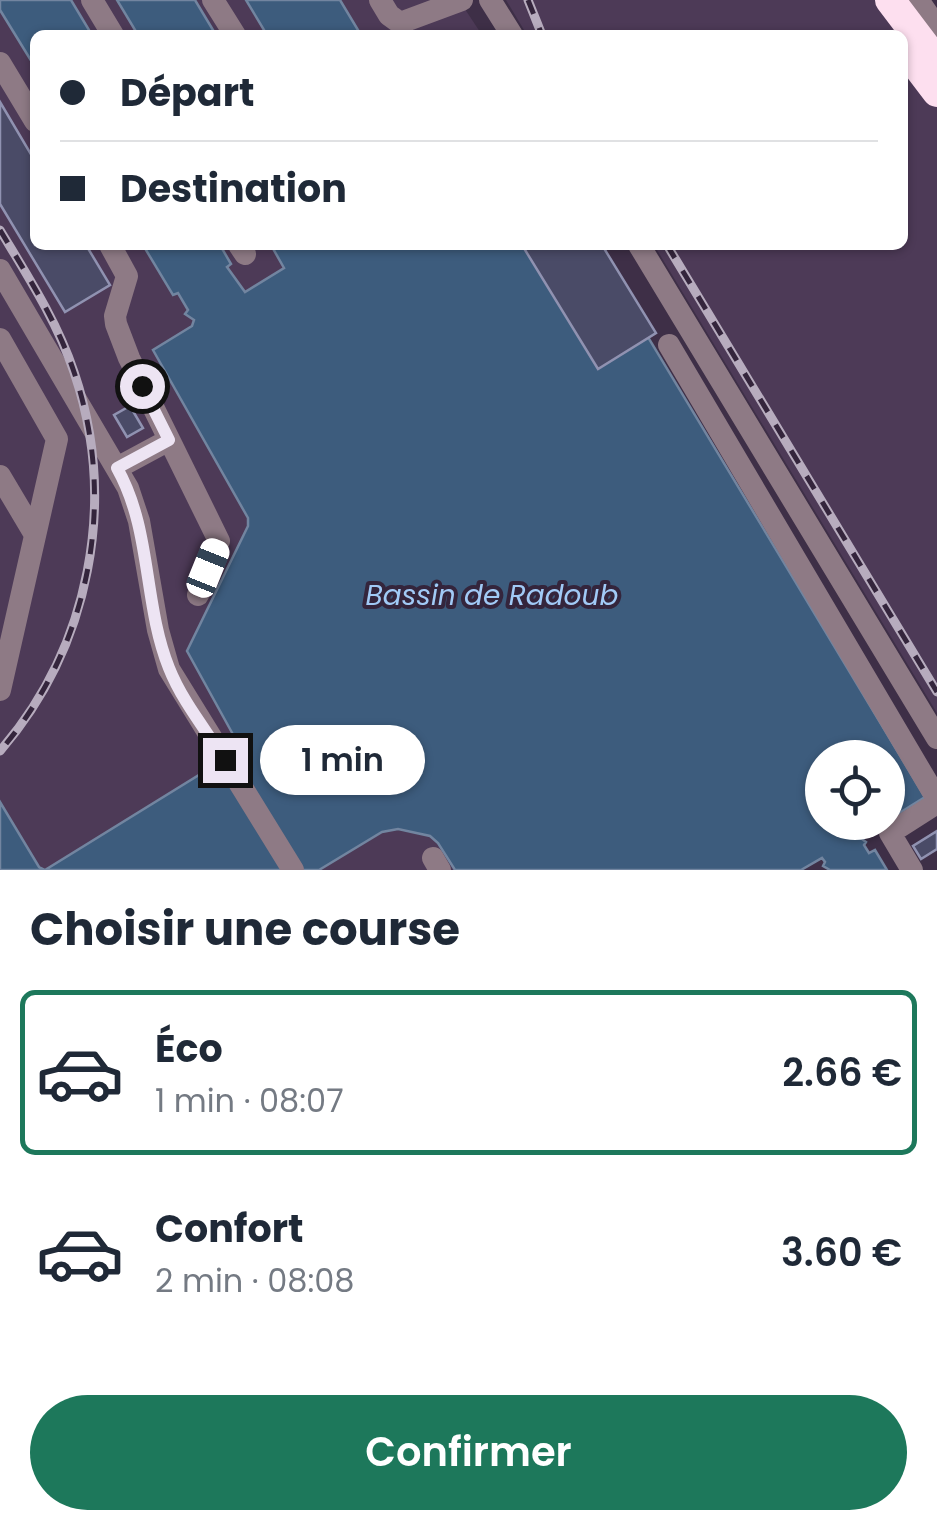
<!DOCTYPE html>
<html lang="fr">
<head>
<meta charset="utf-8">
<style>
  body { margin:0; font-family:Poppins,sans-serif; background:#f6f6f7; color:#1f2937; height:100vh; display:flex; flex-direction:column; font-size:38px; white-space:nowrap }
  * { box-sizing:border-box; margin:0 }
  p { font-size:32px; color:#747a83 }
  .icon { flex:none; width:55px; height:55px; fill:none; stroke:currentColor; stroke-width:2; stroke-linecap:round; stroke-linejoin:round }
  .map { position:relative; height:870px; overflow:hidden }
  .sheet { display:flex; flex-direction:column; background:#fff; flex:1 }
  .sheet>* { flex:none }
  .hud { position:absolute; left:30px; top:30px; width:878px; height:220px; border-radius:15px; box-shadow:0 2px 8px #0004; display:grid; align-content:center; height:220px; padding:0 30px; background:#fff }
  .tools { position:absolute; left:805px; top:740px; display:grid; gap:20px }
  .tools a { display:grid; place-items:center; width:100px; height:100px; border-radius:50%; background:#fff; box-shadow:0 2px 8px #0004; font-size:50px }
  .end { position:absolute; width:45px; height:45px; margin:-22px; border:12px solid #ede4f3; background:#111; box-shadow:0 0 0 5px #111 }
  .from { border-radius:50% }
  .bubble { position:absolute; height:70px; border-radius:35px; background:#fff; box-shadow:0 2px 8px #0004; font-size:32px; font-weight:600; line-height:70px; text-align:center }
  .car { position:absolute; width:30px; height:60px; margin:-30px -15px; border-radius:12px; box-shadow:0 0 8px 2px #0007; background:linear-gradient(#fff 24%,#345 0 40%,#fff 0 76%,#345 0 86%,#fff 0) }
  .hud b { display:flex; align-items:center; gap:35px; height:95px; font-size:38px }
  .hud b+b { border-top:2px solid #e0e1e3 }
  .hud i { width:25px; height:25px; background:#1f2937 }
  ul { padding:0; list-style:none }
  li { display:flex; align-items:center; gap:30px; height:165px; margin:0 20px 15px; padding:0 10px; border:5px solid transparent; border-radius:15px }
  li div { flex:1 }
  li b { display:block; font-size:38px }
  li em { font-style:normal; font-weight:600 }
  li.current { border-color:#1d785b }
  li>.icon { width:90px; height:90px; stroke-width:1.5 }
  h2 { padding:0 30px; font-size:45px; line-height:120px }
  .button { display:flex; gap:20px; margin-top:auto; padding:20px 30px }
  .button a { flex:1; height:115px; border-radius:60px; background:#1d785b; color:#fff; font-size:40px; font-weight:600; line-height:115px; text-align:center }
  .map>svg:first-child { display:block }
  .built { fill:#4d3a57 }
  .water { fill:#3d5c7d; stroke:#7285a0; stroke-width:2.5 }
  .building { fill:#4a4b67; stroke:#9092b1; stroke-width:2.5 }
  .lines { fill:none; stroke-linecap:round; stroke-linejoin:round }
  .minor { stroke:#8e7a85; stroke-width:22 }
  .highway { stroke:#fddfef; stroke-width:30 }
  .rail-casing { stroke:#b7acbe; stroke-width:9 }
  .rail { stroke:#34253c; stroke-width:5; stroke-dasharray:15; stroke-linecap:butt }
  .highway-bridge { stroke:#fddfef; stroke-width:30 }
  .route { stroke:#ede4f3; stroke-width:12 }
  .labels { text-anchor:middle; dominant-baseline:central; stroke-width:8; stroke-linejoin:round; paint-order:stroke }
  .water-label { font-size:28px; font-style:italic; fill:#a1caf6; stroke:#34253c }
</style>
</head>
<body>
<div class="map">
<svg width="937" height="870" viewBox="0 0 937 870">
  <rect width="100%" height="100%" fill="#3e2f47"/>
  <path class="built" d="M0,0H459L482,35H35V245H327L250,290L245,292L236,283L191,316L194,320L192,326L153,350L248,518L241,749L45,870L39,867L0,802Z
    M506,0H903L937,46V713L654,245H902V35H527Z
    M389,829L430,836L438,843L455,870H319Z"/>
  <path class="water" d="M0,0H71L92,35H35V67L0,10Z
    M117,0H195L216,35H138Z
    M246,0H340L361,35H267Z
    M143,245H220L231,264L227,267L245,292L284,268L271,245H522L648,337L925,797L888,820V758H822V822L883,823L858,836L866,842L864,845L869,853L875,850L887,870H830L823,866L825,862L822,858L801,870H455L438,843L430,836L398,829L382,832L319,870H0V802L39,867L45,870L241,749L187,651L248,526V518L153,350L192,326L194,320L185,314L188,310L178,293L173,295Z"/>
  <path class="building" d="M0,102L35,161V245H86L110,285L65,312L0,204Z
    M522,245H602L656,333L598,369Z
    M130,406L143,428L127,437L114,415Z
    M937,831V849L921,859L913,846Z"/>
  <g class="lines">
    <path class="minor" d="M92,0L113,35
      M213,0L235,35
      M380,0L389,15L400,23L462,0
      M490,0L512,35
      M918,0L937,27
      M0,63L35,121
      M110,245L127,276L115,316L116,324L129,358L219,541L198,595
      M239,245L245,254
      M639,245L937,738
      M0,270L128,488L139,521L158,630L169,669L293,870
      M0,339L57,439L0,690
      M669,345L937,799
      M117,468L169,440
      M0,476L34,533
      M433,858L440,870
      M912,870L890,833L937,803"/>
    <path class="highway" d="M890,0L937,62"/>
    <g class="rail-casing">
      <path id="rail" d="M528,0L542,35
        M0,230C27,275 57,321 74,372C118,502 90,647 0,751
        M667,245L937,692"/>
    </g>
    <use href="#rail" class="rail"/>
    <path class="highway-bridge" d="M902,46L937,92"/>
  </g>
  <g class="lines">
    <path class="route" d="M142,386L169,440L117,468C152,530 143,603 169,668C182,701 206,730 225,760"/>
  </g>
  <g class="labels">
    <g class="water-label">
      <text x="492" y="595">Bassin de Radoub</text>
    </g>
  </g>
</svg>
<div class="tools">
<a><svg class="icon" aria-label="locate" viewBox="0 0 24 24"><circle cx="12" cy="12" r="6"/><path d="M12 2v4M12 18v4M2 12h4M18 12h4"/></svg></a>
</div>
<i class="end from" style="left:142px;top:386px"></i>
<i class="end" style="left:225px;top:760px"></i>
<div class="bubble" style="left:260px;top:725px;width:165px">1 min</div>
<i class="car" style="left:208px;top:568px;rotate:22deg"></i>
<div class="hud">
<b><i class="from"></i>Départ</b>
<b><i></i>Destination</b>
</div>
</div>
<section class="sheet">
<h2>Choisir une course</h2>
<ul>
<li class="current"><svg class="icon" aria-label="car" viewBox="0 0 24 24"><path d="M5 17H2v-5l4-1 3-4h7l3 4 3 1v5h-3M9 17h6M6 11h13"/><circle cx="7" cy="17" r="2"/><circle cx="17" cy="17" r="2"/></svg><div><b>Éco</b><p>1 min · 08:07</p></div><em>2.66 €</em></li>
<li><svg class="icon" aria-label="car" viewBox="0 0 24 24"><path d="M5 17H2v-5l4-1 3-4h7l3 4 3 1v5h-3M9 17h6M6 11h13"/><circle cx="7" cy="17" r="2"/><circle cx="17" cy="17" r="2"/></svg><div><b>Confort</b><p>2 min · 08:08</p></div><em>3.60 €</em></li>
</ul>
<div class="button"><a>Confirmer</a></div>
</section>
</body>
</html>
